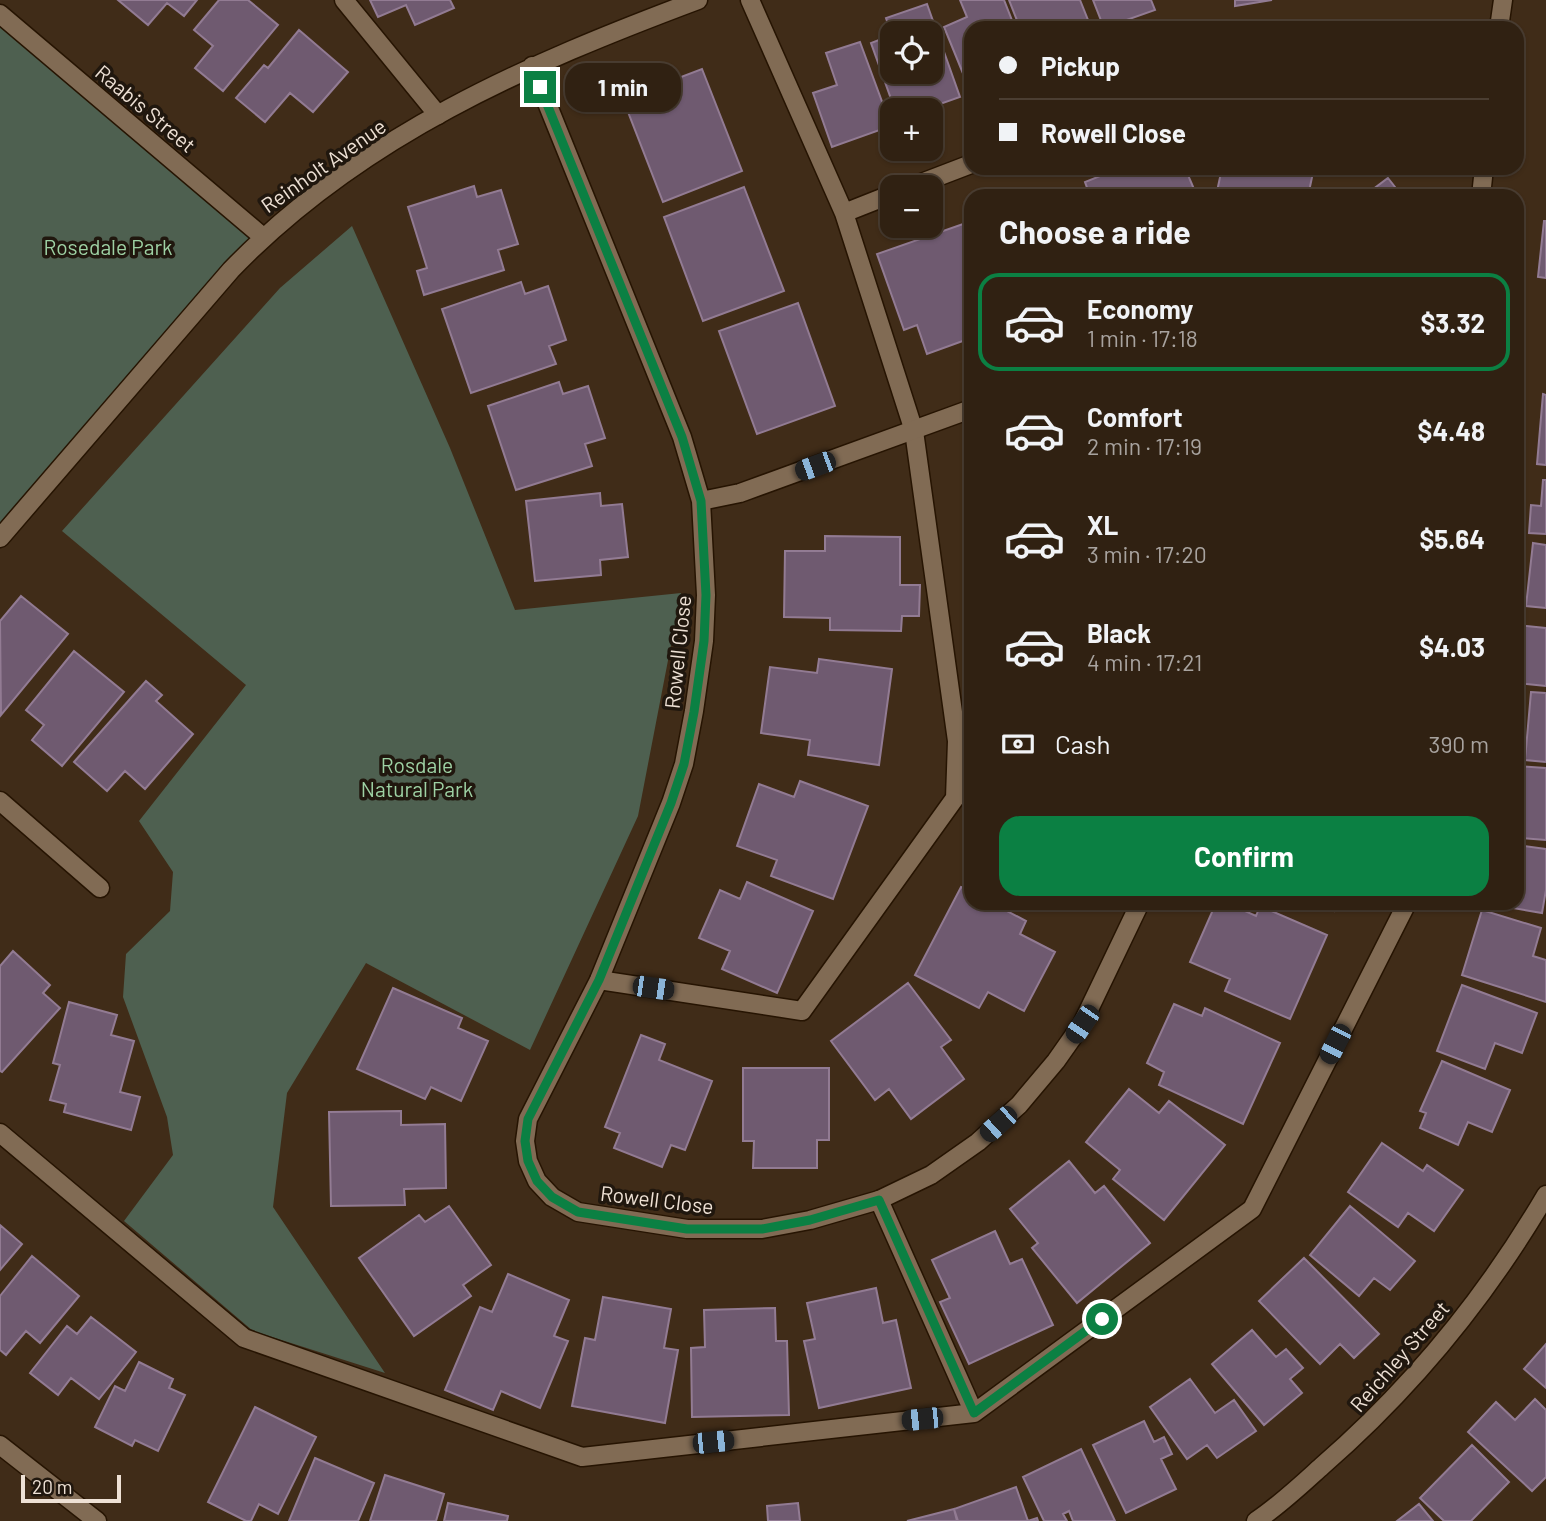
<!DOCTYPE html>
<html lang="en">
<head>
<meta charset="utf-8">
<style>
  body { margin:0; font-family:Barlow,sans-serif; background:#38291b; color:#f1f3f6; height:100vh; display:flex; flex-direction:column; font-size:26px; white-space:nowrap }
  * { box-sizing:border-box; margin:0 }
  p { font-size:23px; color:#a8a39f }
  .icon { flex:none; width:38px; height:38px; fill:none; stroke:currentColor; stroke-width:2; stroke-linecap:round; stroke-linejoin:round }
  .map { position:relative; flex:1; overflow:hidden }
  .side { position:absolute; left:964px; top:189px; width:560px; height:721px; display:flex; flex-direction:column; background:#302112; border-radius:21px; box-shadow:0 2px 5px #0004,0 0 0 2px #4b3e32 }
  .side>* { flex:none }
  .banner { position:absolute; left:964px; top:21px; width:560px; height:154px; border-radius:21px; box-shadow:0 2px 5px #0004,0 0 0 2px #4b3e32; display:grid; align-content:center; height:154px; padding:0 35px; background:#302112 }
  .tools { position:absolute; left:880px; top:21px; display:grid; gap:14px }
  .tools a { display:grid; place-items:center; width:63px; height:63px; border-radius:14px; background:#302112; box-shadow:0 2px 5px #0004,0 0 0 2px #4b3e32; font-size:35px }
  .scale { position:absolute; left:21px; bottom:18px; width:100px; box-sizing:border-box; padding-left:7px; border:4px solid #eee1d5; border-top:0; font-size:19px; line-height:24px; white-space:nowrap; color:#eee1d5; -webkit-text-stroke:5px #20170e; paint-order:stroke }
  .end { position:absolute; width:32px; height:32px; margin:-16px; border:9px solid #0b8043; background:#fff; box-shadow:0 0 0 4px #fff }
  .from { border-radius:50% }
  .bubble { position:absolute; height:49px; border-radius:21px; background:#302112; box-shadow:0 2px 5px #0004,0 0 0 2px #4b3e32; font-size:23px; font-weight:700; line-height:49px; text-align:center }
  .car { position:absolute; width:21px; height:42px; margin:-21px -10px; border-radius:9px; box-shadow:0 0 5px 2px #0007; background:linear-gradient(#222 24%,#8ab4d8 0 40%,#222 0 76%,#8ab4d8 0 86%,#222 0) }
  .banner b { display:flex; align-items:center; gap:24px; height:66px; font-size:26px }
  .banner b+b { border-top:2px solid #4b3e32 }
  .banner i { width:18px; height:18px; background:#f1f3f6 }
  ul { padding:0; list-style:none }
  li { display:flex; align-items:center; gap:21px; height:98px; margin:0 14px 10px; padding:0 21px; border:4px solid transparent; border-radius:21px }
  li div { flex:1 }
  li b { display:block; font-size:26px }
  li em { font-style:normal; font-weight:700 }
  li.active { border-color:#0b8043 }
  li>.icon { width:63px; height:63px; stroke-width:1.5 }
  h2 { padding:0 35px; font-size:32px; line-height:84px }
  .pay { display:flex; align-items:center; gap:18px; height:77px; padding:0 35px; font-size:26px }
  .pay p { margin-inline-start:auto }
  .cta { display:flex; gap:14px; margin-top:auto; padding:14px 35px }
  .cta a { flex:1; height:80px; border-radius:21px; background:#0b8043; color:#fff; font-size:28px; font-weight:700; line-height:80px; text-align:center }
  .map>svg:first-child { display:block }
  .park { fill:#4e6050 }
  .building { fill:#6f5a70; stroke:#927b93; stroke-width:2; fill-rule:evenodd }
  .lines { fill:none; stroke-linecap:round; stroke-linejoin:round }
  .lane-casing { stroke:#261402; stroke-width:21 }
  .street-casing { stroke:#261402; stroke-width:21 }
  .secondary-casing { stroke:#261402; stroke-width:21 }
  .lane { stroke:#816b54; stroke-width:18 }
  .street { stroke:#816b54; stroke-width:18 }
  .secondary { stroke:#816b54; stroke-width:18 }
  .route { stroke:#0b8043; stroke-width:9 }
  .labels { text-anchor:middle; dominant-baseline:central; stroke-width:7; stroke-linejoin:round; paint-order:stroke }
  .street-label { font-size:21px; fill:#eee1d5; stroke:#20170e }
  .park-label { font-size:21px; fill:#9ed2a4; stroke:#20170e }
</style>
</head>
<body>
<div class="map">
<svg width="1546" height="1521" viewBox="0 0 1546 1521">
  <rect width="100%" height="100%" fill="#402c18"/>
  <path class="park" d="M0,14L263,237L0,538Z
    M352,226L450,448L515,610L681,593L638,816L530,1050L366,963L287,1093L273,1207L385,1373L253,1331L124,1221L173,1155L167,1117L123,997L126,954L170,911L173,872L139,821L246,685L62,531L280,288Z"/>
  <path class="building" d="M118,0H197L184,16L167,3L148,25Z
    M219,0H248L278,25L223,91L195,68L213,46L194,30Z
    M370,0H450L454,8L415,25L406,5L378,17Z
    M960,0H1004L1015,28H971V93L944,27L967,17Z
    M1009,0H1080L1088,20L1074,26L1075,28H1020Z
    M1093,0H1151L1155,10L1104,28Z
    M1235,0H1272L1235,6Z
    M927,4L960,97L923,110H895L871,43L892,35L886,18ZM892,33H931V72H892Z
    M299,30L348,72L313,112L290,93L265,122L236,98L264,65L268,68Z
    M860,42L891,126L832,147L813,93L837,85L826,53Z
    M702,69L742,171L663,202L623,99Z
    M1120,168H1185L1197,196H1090L1085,182Z
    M1222,168H1314L1308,196H1216Z
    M1388,178L1402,196H1364Z
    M474,186L477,197L501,190L518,244L498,250L504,270L424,295L417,271L427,268L408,207Z
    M744,187L784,291L703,321L664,217Z
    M1544,221H1546V278L1538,277Z
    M963,224L971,247V338L927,354L917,325L904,330L877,254Z
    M521,282L525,294L548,286L566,340L549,346L556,364L471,393L442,309Z
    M798,303L835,406L757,434L719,331Z
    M559,382L563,394L588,386L605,438L585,444L592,466L516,490L488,406Z
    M1543,394L1546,395V465L1537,464Z
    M1543,480H1546V534L1529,533L1531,505L1541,506Z
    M600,493L601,506L622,504L628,557L600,560L601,575L535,581L526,501Z
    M825,536L900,537V585H920L919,616H902L901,631L830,630V618L784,617L785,551H825Z
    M1533,543L1546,545V608L1526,606Z
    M21,596L68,634L1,715L0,621Z
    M1518,625L1546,628V686L1517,683Z
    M74,651L124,692L62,766L32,740L44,725L26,710Z
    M819,659L892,669L879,765L808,755L810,740L761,733L770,667L817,673Z
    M146,681L162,695L156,701L193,734L145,789L125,771L107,791L74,762Z
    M1531,692L1546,693V762L1525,760Z
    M1517,766L1546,768V840L1522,838L1524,815L1517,814Z
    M800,781L868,806L833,899L771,876L777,860L737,846L759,784L794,797Z
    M1517,845L1546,849V890L1542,913L1484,903H1517Z
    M747,882L813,911L777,993L722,969L730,951L699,938L720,890L740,899Z
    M961,887L971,892V903H992L1026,921L1020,934L1055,952L1024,1011L988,992L979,1008L915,975Z
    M1216,903H1227L1256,916L1260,906L1327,935L1290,1019L1225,991L1230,979L1190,962Z
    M1308,903H1337L1334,911Z
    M1482,910L1541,928L1533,956L1546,960V1002L1462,975Z
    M13,951L50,985L43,993L60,1008L2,1072L0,1071V966Z
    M908,983L951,1040L941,1047L964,1079L911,1119L889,1089L875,1100L831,1041Z
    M1462,985L1537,1013L1522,1053L1495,1043L1485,1069L1437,1051Z
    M393,988L462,1018L458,1028L488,1041L461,1101L431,1087L425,1099L357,1069Z
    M69,1002L117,1015L111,1035L134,1041L120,1092L140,1097L131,1130L64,1112L66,1104L50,1100L60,1065L53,1063Z
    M1174,1004L1202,1016L1205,1008L1280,1043L1243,1124L1159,1085L1164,1072L1147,1063Z
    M641,1035L665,1044L659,1060L712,1081L685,1150L671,1145L662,1167L614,1148L620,1133L605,1127Z
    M1442,1061L1510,1090L1492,1132L1468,1122L1458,1145L1420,1128L1426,1113L1420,1111Z
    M743,1068H829V1140H817V1168H753L754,1141H743Z
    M1129,1089L1159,1113L1169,1101L1225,1145L1164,1220L1113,1179L1120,1170L1086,1142Z
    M401,1111V1125L445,1124L446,1188L404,1189L405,1205L331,1206L329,1112Z
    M1382,1143L1423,1171L1427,1165L1463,1190L1434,1231L1408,1213L1398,1227L1348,1192Z
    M1069,1161L1095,1193L1104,1186L1150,1243L1077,1303L1032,1248L1038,1243L1010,1209Z
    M449,1206L491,1265L463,1285L471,1296L414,1336L359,1258L419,1215L425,1222Z
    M1350,1206L1415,1261L1390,1290L1374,1278L1359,1296L1310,1255Z
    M0,1225L22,1244L0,1270Z
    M995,1231L1010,1264L1022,1259L1053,1325L969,1364L940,1302L950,1298L932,1260Z
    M32,1256L79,1296L40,1343L26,1331L6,1355L0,1350V1296Z
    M1304,1258L1379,1334L1354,1358L1340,1344L1320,1364L1259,1301Z
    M508,1274L569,1300L554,1336L568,1341L540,1408L501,1391L493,1410L445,1390L480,1307L492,1312Z
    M876,1288L883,1323L896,1320L911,1388L819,1408L804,1341L815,1339L807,1303Z
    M603,1297L671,1309L664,1348L678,1350L665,1423L572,1406L585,1338L595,1340Z
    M775,1308L776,1341H787L789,1415L692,1417L691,1348L705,1347L704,1310Z
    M91,1317L136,1352L99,1399L71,1378L58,1395L30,1373L67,1326L77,1334Z
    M1252,1330L1276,1357L1286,1349L1303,1368L1290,1379L1302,1393L1264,1425L1212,1364Z
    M1546,1344V1388L1524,1369Z
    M139,1362L173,1379L169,1388L185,1395L158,1451L135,1440L132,1446L95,1427L115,1386L125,1391Z
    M1190,1379L1215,1413L1234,1400L1256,1431L1217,1458L1207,1445L1187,1459L1150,1407Z
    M1535,1399L1546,1410V1477L1532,1491L1468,1432L1496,1402L1515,1420Z
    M255,1407L316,1437L278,1514L259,1504L251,1521H246L208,1502Z
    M1144,1421L1154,1442L1164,1437L1172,1454L1161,1459L1176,1489L1126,1513L1093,1445Z
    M1472,1445L1509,1482L1471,1521H1444L1420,1498Z
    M1081,1449L1115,1521H1073L1069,1511L1063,1514L1067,1521H1044L1023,1477Z
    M315,1458L374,1483L358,1521H289Z
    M385,1475L444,1494L436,1521H370Z
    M1016,1487L1028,1521L1037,1518L1038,1521H958L954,1509Z
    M448,1503L508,1516L507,1521H444Z
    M798,1503L800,1521H768L767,1506Z
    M1419,1504L1433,1521H1397Z
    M954,1509L957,1521H907Z"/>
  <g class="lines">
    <g class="lane-casing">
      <path id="lane" d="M344,0L438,115
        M1499,28L1503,0
        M911,187L971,164
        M1481,196L1484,168
        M844,213L892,194
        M599,980L802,1011L955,798L957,741L914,431L844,213L750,0
        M0,1133L244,1338L582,1457L974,1413L1252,1209L1407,903
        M879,1200L974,1413"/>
    </g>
    <g class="street-casing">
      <path id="street" d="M0,14L263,237
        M532,66L682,437L701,501L706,595L704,641L694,711L684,764L671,803L599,980L528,1119L525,1141L528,1161L537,1181L552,1197L578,1212L687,1229H762L810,1220L879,1200L931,1175L978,1142L1019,1105L1056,1061L1082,1024L1140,903
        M701,501L740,493L971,409
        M0,538L231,270C360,136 527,64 698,0
        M0,801L100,888"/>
    </g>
    <g class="secondary-casing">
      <path id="secondary" d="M0,1445L97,1521
        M1256,1521C1280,1505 1301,1485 1322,1466C1413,1387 1485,1299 1546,1195"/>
    </g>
    <use href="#lane" class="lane"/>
    <use href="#street" class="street"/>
    <use href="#secondary" class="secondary"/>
  </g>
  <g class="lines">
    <path class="route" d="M540,87L682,437L701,501L706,595L704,641L694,712L684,764L671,803L599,980L528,1119L525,1141L528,1161L537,1181L552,1197L578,1212L687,1229H762L810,1220L879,1200L974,1413L1102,1319"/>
  </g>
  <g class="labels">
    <g class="street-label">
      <text transform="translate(146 108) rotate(40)">Raabis Street</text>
      <text transform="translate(323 165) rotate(-35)">Reinholt Avenue</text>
      <text transform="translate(677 652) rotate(-84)">Rowell Close</text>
      <text transform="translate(657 1199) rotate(7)">Rowell Close</text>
      <text transform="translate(1399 1356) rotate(-49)">Reichley Street</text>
    </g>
    <g class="park-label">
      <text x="108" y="246">Rosedale Park</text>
      <text x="417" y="764">Rosdale<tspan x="417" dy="24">Natural Park</tspan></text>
    </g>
  </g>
</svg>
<div class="tools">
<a><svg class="icon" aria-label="locate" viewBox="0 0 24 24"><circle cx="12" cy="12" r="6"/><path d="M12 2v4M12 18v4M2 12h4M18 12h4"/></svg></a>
<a>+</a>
<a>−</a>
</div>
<div class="scale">20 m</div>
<i class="end from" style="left:1102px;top:1319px"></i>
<i class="end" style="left:540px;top:87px"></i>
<div class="bubble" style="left:565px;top:63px;width:116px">1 min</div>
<i class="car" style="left:815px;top:466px;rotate:250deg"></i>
<i class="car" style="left:653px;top:988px;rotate:98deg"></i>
<i class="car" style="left:1082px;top:1024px;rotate:214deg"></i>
<i class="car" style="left:1335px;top:1044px;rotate:207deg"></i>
<i class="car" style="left:998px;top:1124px;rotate:228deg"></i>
<i class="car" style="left:922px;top:1419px;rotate:264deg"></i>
<i class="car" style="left:713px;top:1442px;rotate:84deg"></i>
<div class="banner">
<b><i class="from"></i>Pickup</b>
<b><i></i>Rowell Close</b>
</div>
<section class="side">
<h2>Choose a ride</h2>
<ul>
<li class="active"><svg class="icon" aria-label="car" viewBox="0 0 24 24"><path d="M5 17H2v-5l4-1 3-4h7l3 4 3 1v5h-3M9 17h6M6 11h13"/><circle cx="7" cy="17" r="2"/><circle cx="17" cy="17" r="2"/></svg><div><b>Economy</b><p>1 min · 17:18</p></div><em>$3.32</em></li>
<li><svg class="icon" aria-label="car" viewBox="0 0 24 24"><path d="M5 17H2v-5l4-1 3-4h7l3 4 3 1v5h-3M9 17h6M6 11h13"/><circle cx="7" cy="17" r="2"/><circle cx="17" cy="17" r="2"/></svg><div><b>Comfort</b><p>2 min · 17:19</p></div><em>$4.48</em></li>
<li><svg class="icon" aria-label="car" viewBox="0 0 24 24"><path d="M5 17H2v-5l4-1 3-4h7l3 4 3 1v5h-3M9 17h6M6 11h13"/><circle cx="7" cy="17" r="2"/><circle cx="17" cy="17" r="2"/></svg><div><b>XL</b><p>3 min · 17:20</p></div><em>$5.64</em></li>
<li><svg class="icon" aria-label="car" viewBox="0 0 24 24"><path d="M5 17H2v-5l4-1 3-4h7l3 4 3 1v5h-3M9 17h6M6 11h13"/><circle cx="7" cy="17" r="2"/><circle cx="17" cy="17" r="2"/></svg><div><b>Black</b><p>4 min · 17:21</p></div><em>$4.03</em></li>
</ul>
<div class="pay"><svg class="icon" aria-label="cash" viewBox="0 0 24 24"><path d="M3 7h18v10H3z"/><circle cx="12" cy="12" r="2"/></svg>Cash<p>390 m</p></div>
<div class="cta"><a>Confirm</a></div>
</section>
</div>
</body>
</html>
